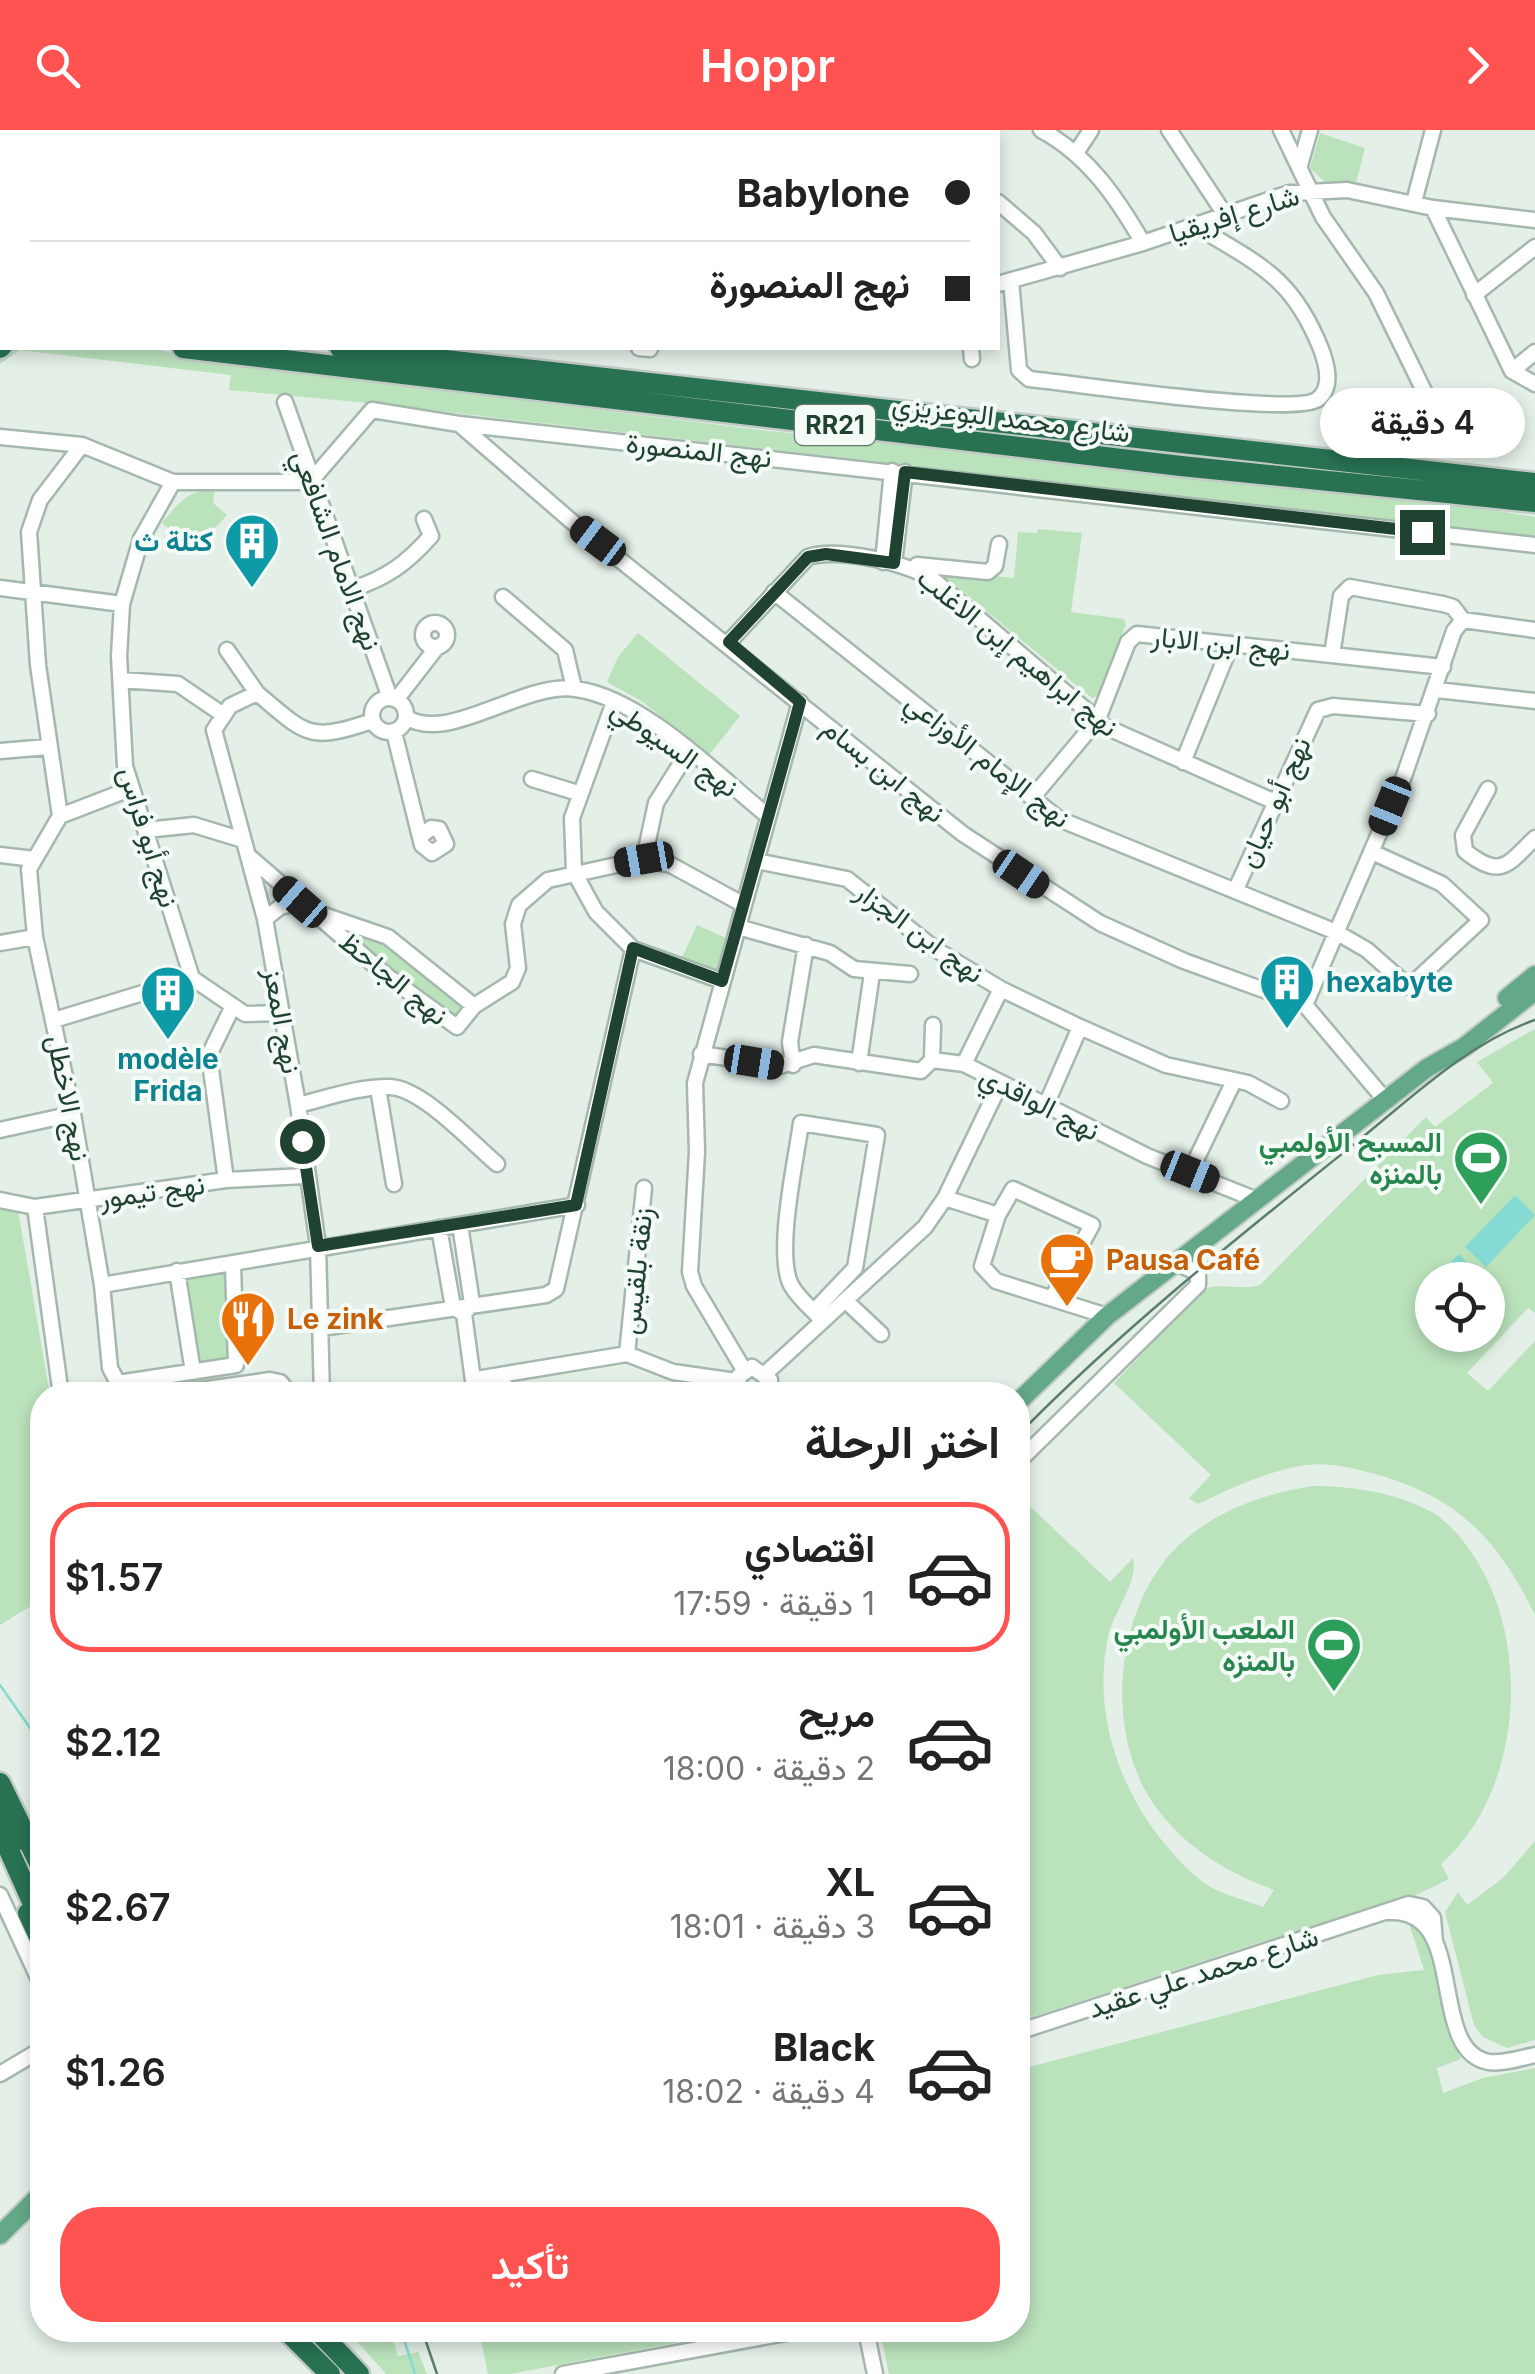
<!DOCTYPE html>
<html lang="ar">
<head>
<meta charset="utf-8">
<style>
  body { margin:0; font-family:Inter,Vazirmatn,sans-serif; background:#f2f2f2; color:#222; direction:rtl; height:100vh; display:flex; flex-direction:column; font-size:38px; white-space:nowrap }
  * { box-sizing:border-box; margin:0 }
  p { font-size:32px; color:#767676 }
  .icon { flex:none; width:55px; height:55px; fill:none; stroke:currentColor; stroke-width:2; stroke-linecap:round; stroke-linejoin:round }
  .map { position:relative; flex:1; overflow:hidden; direction:ltr }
  .details { position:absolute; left:30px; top:1252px; width:1000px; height:960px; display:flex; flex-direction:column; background:#fff; border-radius:40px; box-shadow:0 5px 15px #0003; direction:rtl }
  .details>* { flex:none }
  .top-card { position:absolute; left:0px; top:0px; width:1000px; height:220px; box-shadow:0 5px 15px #0003; direction:rtl; display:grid; align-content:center; height:220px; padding:0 30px; background:#fff }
  .tools { position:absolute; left:1415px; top:1132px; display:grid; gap:20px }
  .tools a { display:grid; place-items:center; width:90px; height:90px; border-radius:50%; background:#fff; box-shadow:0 5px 15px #0003; font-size:50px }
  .end { position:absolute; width:45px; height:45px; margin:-22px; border:12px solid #204331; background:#fff; box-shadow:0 0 0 5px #fff }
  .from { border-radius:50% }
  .bubble { position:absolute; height:70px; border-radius:35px; background:#fff; box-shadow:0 5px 15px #0003; font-size:32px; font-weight:600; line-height:70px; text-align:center; direction:rtl }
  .car { position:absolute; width:30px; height:60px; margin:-30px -15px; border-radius:12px; box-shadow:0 0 8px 2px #0007; background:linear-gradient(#222 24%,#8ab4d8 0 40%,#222 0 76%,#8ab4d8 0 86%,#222 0) }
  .top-card b { display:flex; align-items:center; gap:35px; height:95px; font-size:38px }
  .top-card b+b { border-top:2px solid #e0e0e0 }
  .top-card i { width:25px; height:25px; background:#222 }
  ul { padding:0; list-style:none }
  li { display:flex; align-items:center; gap:30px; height:150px; margin:0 20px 15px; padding:0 10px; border:5px solid transparent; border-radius:40px }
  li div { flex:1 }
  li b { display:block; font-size:38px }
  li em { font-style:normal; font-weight:600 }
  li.on { border-color:#ff5351 }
  li>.icon { width:90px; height:90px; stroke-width:1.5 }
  h2 { padding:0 30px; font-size:45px; line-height:120px }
  .action { display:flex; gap:20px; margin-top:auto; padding:20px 30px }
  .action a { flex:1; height:115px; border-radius:40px; background:#ff5351; color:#fff; font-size:40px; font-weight:600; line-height:115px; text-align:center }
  header { display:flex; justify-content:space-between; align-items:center; height:130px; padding:0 30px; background:#ff5351; color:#fff; font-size:45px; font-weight:600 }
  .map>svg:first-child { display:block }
  .green { fill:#bae2bb; fill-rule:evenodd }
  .water { fill:#85dad3 }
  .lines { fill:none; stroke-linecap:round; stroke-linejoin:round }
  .stream { stroke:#85dad3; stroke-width:2.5 }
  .minor-casing { stroke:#a5b8ad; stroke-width:19 }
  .major-casing { stroke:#c1cac5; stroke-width:22 }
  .highway-casing { stroke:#c1cac5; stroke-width:25 }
  .minor { stroke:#fff; stroke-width:14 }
  .major { stroke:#63a987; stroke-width:18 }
  .highway { stroke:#287252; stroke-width:20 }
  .tram { stroke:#5b7e6c; stroke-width:2.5 }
  .route { stroke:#204331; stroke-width:12 }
  .labels { text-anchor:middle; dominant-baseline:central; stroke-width:8; stroke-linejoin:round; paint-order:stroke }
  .shield { fill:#f4faf6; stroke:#607a6c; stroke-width:2.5 }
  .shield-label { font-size:25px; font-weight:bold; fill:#204331 }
  .street-label { font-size:28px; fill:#204331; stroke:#f4faf6 }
  .culture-label { font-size:28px; font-weight:bold; fill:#0d838f; stroke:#f4faf6; text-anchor:end }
  .leisure-label { font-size:28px; font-weight:bold; fill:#27864d; stroke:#f4faf6; text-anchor:end }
  .food-label { font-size:28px; font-weight:bold; fill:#c56008; stroke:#f4faf6; text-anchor:start }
</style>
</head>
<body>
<header><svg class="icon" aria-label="forward" viewBox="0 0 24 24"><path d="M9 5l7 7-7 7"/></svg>Hoppr<svg class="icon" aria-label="search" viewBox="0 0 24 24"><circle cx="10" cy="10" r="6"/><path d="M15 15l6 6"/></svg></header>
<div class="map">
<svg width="1535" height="2244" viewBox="0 0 1535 2244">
  <rect width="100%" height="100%" fill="#e3efe7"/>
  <path class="green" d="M1320,3L1365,18L1356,53L1325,52L1310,38Z
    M0,194L2,218H147L238,235L760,300L1431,370L1535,387V407L368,273L229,260L231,245L20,220L0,234Z
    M215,358L213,373L227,385L195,420L162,393C179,372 188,361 215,358Z
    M1038,399L1082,403L1071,482L1124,489L1126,494L1099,565L1092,568L945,447V441L1014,448L1018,402L1037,403Z
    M638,503L740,586L709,625L643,572L607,552L618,527Z
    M325,788L387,808L464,872L467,881L454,892Z
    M697,795L726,808L715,843L681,830Z
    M1535,899V1183L1528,1178L1467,1243L1488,1261L1535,1211V1485C1498,1409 1458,1367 1375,1344C1353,1338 1329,1332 1306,1335C1267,1341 1233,1357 1198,1374L1189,1368L1211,1345L1114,1253L1204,1159C1223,1152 1241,1161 1260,1155L1426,987L1435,997L1493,953L1477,932ZM1432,1150H1488V1205H1432Z
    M0,1080H18L50,1265H42V1469L0,1495Z
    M229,1137L235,1228L201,1233L183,1145Z
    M1312,1356C1355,1356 1399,1363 1437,1385C1535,1463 1535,1652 1441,1734L1449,1749L1410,1768L1254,1814L1018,1892V1365L1110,1452L1133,1428C1139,1452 1113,1482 1108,1507C1089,1598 1131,1690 1199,1749C1214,1763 1243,1769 1263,1777L1274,1760C1229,1743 1192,1722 1161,1684C1102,1612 1112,1478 1180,1414C1217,1380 1263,1364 1312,1356Z
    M1535,1711V1910L1507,1918L1483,1907L1474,1895L1445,1782L1458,1762L1467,1775L1503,1748Z
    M1407,1787L1429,1801L1442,1867L1461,1929L1437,1938L1443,1963L1483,1948L1535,1938V2244H889L880,2200H1018V1940L1378,1845L1424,1840Z
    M347,2200H390L398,2226L418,2222L427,2244H386Z
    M479,2200H743L510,2244H488Z"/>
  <path class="water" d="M1515,1065L1535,1085L1486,1137L1465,1117Z
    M1459,1124L1479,1145L1474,1150H1448L1441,1143Z"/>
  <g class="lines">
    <path class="stream" d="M0,1555L42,1615
      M401,2200L415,2244"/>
    <g class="minor-casing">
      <path id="minor" d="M186,0L189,2
        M394,0L400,2
        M607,0L612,2
        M830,0L836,2
        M1041,0C1088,25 1117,68 1143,113
        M1169,0L1224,83
        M1281,0L1323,87L1376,163L1427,267
        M86,2L88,0
        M429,2L430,0
        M515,2L516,0
        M818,2L819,0
        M1076,23L1091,0
        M1300,35L1310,0
        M998,72L1034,103L1060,138
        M1414,72L1433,0
        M1433,78L1512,241L1535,254
        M0,119L2,120
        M1011,151L1019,240L1029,249C1072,253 1295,287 1318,269C1333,257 1327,235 1321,219C1292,146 1258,134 1194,95
        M998,154L1143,113L1289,63L1347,60L1433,78L1535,90
        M1474,165L1535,117
        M639,218L650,219
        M971,218L972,229
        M1512,241L1535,222
        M285,272L390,568
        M460,294L1535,415
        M0,307L82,315L173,352H310
        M82,315L40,370L29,402L38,535L60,686L29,739L35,807L73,984L102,1155L110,1238L118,1253L236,1235L233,1134
        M173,352L141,409L122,474L119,526L125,636L192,848L245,884L282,883
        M310,352L372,280L459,294L570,390L963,704L1100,793L1184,831L1305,875L1386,971
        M883,432L892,341
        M894,433L905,342
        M917,435L988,442L995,436L999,414
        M0,458L122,474
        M352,459C387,448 407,433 431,406L424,389
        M774,462L1059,689L1336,802L1367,820L1409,857L1481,790L1442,754L1372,722
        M503,467L565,520L574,558
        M1463,490L1535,500
        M423 505a12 12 0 1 1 24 0a12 12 0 1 1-24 0Z
        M729,512L808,427C836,417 911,433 935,451L1106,597L1273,671
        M227,520L257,563
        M121,550L178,554L222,584
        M1437,560L1535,571
        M372 585a17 17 0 1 1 34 0a17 17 0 1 1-34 0Z
        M396,570L437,517
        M614,572L572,688L574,742L596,782L633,819L722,851
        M406,587C447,615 524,551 576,559C642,568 717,645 768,686
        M394,602L422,715L432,723L446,714L439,699L431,698L421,706
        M0,621L48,617
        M1183,632L1231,514
        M532,649L578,663
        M1488,659L1463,705L1465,721C1501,750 1508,734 1535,708
        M1032,668L1098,589L1128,512L1137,504L1443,537
        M60,686L130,659
        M146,700L194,695L243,710
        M0,725L34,729
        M251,728L387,846L457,897L474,876L512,852L518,838L513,794L519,775L548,750L644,729L671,735L744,775
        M644,729L656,673L688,622
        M756,731L847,749L935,819L1001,859L964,934
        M1236,759L1318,580L1333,576L1428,584
        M318,783L388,807L474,876
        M265,789L280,777L301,772
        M738,797L830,823L854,839L910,844
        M0,813L35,807
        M1001,859L1080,897
        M1305,875L1404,646L1454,501L1463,490L1453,477L1443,474L1350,457L1341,466L1332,525
        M54,890L192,848
        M701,924L780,936L814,925L921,941L932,930L964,934L1147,1026L1257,1070
        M932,930L933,895
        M859,933L872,843
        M793,935L790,912L806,815
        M378,958L394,1054
        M298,975C327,968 360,956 390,957C422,958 472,1013 497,1034
        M1046,975L1080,897L1166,935L1248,953L1281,971
        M0,1000L73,984
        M1190,1042L1234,951
        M226,1050L209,925L232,878
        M945,1068L998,1085
        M0,1070L35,1077L226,1050L305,1046
        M35,1077L61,1265
        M460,1095L472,1173L468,1179
        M439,1098L453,1177L461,1182
        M177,1141L193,1242
        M102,1155L577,1075
        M1052,1168L1092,1095L1013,1059L998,1085L982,1136L996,1151L1107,1186
        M846,1171L881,1204
        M814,1181L855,1138L877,1005L801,993C796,1030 775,1123 791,1155C798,1168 812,1179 822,1190
        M464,1184L475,1265
        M321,1198L546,1165L556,1159L633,819
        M627,1224L644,1058
        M744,1240L694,1156L690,1142L697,1022L695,953L800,572
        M766,1243L925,1097L945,1068L1000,954
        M476,1249L627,1224L673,1242L736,1251
        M165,1265L270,1250L280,1252L291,1265
        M322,1265L318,1116L298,975L265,789L214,600L230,576L257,563C306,604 308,613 372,591
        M503,1265L504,1245
        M740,1265L738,1247L752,1237L770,1250L768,1265
        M1018,1332L1198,1155V1143L1176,1133
        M42,1512V1538
        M0,1765L42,1856
        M1390,1782C1470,1779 1426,1921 1489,1932C1503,1934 1521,1928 1535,1925
        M1018,1902L1409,1774L1423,1777L1433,1788L1435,1812
        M0,1944L42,1919
        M866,2200L875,2244
        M563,2244L802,2200"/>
    </g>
    <g class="major-casing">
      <path id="major" d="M1507,868L1535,845
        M1018,1272L1107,1186L1427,938L1464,917L1535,861
        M0,2105L42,2063"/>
    </g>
    <g class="highway-casing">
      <path id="highway" d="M0,153L2,154
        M0,172H2
        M0,188H2
        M0,218L2,216
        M183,218L1181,336L1535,372
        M340,218L1535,353
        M0,1653L42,1739
        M0,1670L18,1710
        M0,1700L42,1794
        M28,1783L42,1813
        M286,2200L330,2244
        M317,2200L359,2244"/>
    </g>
    <use href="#minor" class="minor"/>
    <use href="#major" class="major"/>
    <use href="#highway" class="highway"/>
    <path class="tram" d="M1018,1305C1122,1199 1237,1108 1353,1015C1408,971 1467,913 1535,890
      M422,2200L437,2244"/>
  </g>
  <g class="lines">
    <path class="route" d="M302,1011L318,1116L576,1075L633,818L722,851L793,598L800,572L729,512L808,427L826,424L894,433L905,342L1422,402"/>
  </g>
  <defs>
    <g id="building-pin" transform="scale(2.875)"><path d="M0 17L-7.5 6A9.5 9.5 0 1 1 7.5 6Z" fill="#0f9aa8" stroke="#f4faf6"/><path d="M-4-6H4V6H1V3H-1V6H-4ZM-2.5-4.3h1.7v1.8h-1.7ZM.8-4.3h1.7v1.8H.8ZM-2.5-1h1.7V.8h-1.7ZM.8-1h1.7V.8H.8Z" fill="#fff"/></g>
    <g id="stadium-pin" transform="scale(2.875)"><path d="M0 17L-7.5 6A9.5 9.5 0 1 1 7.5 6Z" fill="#2e9e5b" stroke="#f4faf6"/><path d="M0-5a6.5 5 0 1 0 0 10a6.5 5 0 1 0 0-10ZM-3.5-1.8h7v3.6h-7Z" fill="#fff"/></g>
    <g id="cafe-pin" transform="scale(2.875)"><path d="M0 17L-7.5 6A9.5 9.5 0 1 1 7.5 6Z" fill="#e8710a" stroke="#f4faf6"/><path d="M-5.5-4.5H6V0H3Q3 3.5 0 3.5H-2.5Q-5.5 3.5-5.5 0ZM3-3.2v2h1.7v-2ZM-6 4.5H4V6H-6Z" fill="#fff"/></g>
    <g id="restaurant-pin" transform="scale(2.875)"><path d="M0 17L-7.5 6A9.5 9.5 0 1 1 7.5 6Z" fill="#e8710a" stroke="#f4faf6"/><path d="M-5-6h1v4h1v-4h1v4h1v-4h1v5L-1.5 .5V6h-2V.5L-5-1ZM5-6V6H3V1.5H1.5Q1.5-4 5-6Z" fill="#fff"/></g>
  </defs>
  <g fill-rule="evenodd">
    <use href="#building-pin" x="252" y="411"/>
    <use href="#building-pin" x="1287" y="852"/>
    <use href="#building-pin" x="168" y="863"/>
    <use href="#stadium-pin" x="1481" y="1028"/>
    <use href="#cafe-pin" x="1067" y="1130"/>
    <use href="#restaurant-pin" x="248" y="1189"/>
    <use href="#stadium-pin" x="1334" y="1515"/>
  </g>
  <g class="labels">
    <rect class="shield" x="795" y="275" width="80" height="40" rx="8"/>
    <g class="shield-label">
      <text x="835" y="295">RR21</text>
    </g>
    <g class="street-label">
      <text transform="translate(1234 84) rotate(-17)">شارع إفريقيا</text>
      <text transform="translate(1011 288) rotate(7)">شارع محمد البوعزيزي</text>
      <text transform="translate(699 320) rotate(6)">نهج المنصورة</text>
      <text transform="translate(337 420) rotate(70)">نهج الامام الشافعي</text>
      <text transform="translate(1221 513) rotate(6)">نهج ابن الابار</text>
      <text transform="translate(1018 522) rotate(39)">نهج ابراهيم إبن الاغلب</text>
      <text transform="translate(675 618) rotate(35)">نهج السيوطي</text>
      <text transform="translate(988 630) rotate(38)">نهج الإمام الأوزاعي</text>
      <text transform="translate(884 640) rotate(39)">نهج ابن بسام</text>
      <text transform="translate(1274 672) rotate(-66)">نهج أبو حيان</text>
      <text transform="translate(149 707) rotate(73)">نهج أبو فراس</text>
      <text transform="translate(920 802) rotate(36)">نهج ابن الجزار</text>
      <text transform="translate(394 848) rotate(39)">نهج الجاحظ</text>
      <text transform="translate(283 891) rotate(80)">نهج المعز</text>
      <text transform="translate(69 968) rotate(79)">نهج الاخطل</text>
      <text transform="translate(1040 973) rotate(27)">نهج الواقدي</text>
      <text transform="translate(152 1061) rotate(-8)">نهج تيمور</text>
      <text transform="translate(636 1141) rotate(-84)">زنقة بلقيس</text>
      <text transform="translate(1203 1842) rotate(-18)">شارع محمد علي عقيد</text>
    </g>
    <g class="culture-label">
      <text x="213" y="411">كتلة ث</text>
      <text x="1326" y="852" text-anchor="start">hexabyte</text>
      <text x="168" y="929" text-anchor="middle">modèle<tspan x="168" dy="32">Frida</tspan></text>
    </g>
    <g class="leisure-label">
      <text x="1442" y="1012">المسبح الأولمبي<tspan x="1442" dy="32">بالمنزه</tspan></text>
      <text x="1295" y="1499">الملعب الأولمبي<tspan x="1295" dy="32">بالمنزه</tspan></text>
    </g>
    <g class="food-label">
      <text x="1106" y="1130">Pausa Café</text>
      <text x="287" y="1189">Le zink</text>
    </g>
  </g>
</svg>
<div class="tools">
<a><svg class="icon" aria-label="locate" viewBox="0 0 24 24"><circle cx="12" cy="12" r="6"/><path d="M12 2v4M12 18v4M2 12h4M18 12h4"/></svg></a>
</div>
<i class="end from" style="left:302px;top:1011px"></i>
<i class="end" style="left:1422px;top:402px"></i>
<div class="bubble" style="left:1320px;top:258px;width:205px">4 دقيقة</div>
<i class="car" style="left:598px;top:411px;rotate:307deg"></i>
<i class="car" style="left:1390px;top:676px;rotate:202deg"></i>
<i class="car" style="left:644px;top:729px;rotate:260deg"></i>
<i class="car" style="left:1021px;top:744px;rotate:124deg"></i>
<i class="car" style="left:300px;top:772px;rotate:311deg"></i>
<i class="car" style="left:754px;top:932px;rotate:99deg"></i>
<i class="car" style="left:1190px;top:1042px;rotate:112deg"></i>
<div class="top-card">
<b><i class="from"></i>Babylone</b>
<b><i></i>نهج المنصورة</b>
</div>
<section class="details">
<h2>اختر الرحلة</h2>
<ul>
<li class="on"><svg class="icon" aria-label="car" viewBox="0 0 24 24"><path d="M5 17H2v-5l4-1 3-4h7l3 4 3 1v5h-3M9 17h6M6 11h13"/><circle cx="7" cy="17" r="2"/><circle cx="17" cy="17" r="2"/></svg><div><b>اقتصادي</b><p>1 دقيقة · 17:59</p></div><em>$1.57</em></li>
<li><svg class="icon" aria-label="car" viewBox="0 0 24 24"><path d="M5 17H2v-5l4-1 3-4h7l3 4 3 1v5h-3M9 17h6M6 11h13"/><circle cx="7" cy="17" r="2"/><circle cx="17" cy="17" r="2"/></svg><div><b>مريح</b><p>2 دقيقة · 18:00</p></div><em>$2.12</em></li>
<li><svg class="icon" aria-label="car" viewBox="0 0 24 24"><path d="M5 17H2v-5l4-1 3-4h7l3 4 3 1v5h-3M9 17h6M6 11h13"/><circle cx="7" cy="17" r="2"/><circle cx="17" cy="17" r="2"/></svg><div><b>XL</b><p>3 دقيقة · 18:01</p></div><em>$2.67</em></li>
<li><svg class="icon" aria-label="car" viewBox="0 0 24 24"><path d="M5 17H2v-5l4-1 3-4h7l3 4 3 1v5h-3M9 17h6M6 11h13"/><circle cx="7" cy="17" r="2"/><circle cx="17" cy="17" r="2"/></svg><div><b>Black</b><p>4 دقيقة · 18:02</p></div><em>$1.26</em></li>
</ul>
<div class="action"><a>تأكيد</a></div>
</section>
</div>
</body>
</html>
